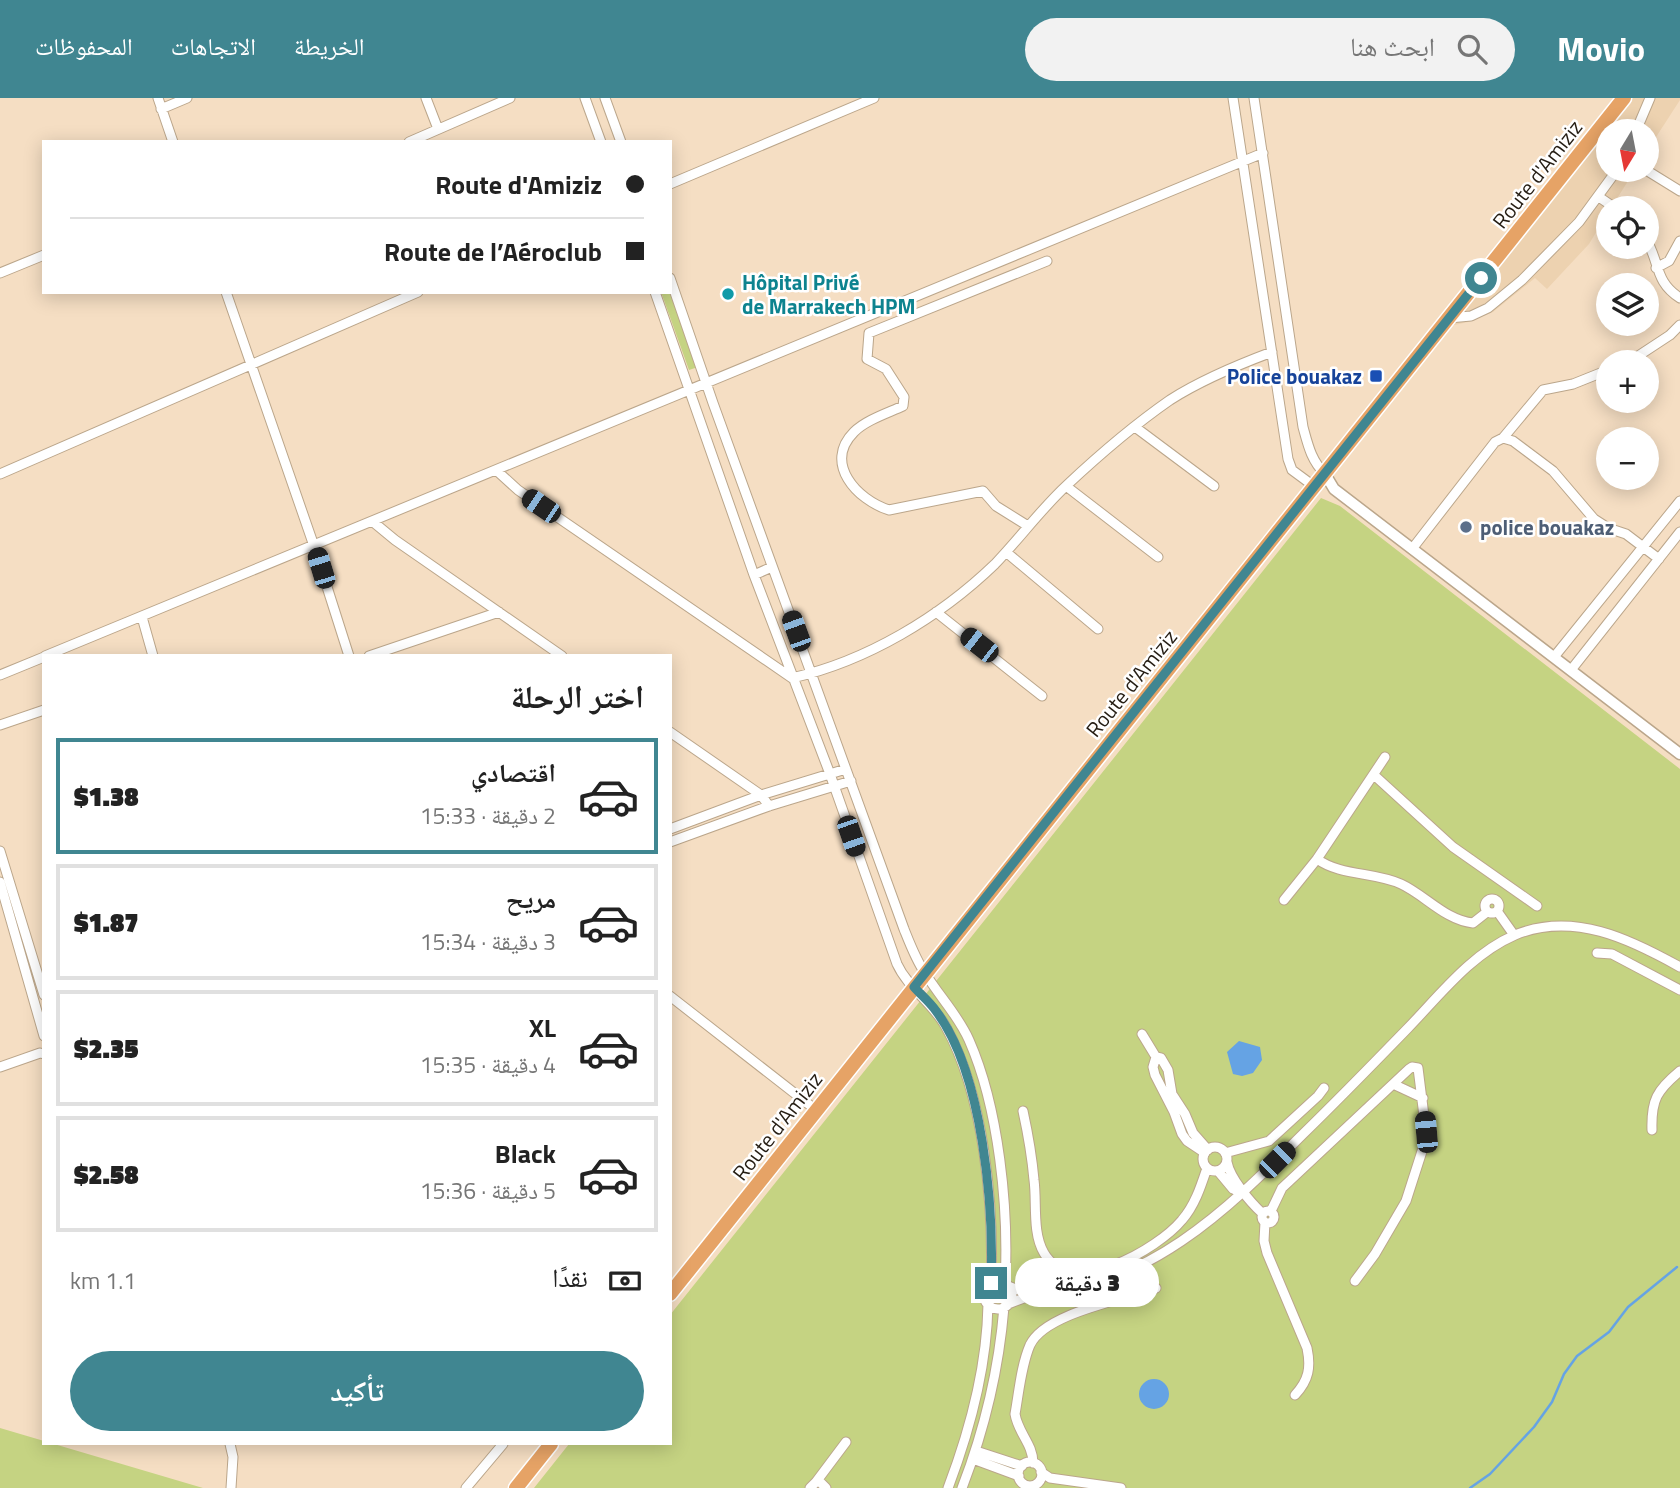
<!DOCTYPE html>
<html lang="ar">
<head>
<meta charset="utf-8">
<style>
  body { margin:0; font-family:"Titillium Web","Noto Naskh Arabic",sans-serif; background:#f2f2f2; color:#222; direction:rtl; height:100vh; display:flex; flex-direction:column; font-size:26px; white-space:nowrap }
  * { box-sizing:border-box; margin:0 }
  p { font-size:23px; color:#767676 }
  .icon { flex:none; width:38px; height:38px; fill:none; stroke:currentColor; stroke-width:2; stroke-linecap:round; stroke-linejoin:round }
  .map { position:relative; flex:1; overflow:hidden; direction:ltr }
  .side { position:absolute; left:42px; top:556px; width:630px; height:791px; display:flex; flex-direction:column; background:#fff; border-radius:0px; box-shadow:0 4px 18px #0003; direction:rtl }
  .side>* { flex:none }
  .hud { position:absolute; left:42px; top:42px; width:630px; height:154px; border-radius:0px; box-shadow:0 4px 18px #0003; direction:rtl; display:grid; align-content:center; height:154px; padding:0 28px; background:#fff }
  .needle { width:46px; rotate:190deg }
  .controls { position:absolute; left:1596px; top:21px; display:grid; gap:14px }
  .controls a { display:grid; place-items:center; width:63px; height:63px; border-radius:50%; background:#fff; box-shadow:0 4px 18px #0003; font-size:35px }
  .end { position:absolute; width:32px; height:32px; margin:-16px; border:9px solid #408691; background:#fff; box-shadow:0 0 0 4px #fff }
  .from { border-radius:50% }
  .bubble { position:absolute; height:49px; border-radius:24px; background:#fff; box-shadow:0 4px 18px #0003; font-size:23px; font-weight:800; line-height:49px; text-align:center; direction:rtl }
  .car { position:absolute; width:21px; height:42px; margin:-21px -10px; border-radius:9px; box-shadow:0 0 5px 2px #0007; background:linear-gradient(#222 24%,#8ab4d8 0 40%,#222 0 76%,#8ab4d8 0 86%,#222 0) }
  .hud b { display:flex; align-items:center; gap:24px; height:66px; font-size:26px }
  .hud b+b { border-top:2px solid #e0e0e0 }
  .hud i { width:18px; height:18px; background:#222 }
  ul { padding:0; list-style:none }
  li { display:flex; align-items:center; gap:21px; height:116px; margin:0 14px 10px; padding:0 14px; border:4px solid #e0e0e0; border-radius:0px }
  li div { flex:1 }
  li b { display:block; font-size:26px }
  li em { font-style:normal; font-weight:800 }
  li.active { border-color:#408691 }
  li>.icon { width:63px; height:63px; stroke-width:1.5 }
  h2 { padding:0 28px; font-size:32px; line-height:84px }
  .pay { display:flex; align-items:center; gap:18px; height:77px; padding:0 28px; font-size:26px }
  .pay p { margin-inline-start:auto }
  .action { display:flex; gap:14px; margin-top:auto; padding:14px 28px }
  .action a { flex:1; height:80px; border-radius:42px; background:#408691; color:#fff; font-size:28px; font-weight:800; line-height:80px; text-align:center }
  header { display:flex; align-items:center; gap:42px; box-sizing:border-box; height:98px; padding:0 35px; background:#408691; color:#fff }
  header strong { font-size:33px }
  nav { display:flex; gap:38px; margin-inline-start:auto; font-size:24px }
  .search { width:490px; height:63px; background:#f2f2f2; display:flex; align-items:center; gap:18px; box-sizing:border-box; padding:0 24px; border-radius:38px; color:#767676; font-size:26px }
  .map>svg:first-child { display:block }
  .built { fill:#edd2b0 }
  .green { fill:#c5d382 }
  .water { fill:#65a3e4 }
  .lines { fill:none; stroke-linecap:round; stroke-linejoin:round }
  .stream { stroke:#65a3e4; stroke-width:2.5 }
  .minor-casing { stroke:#bba68b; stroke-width:11 }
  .tertiary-casing { stroke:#bba68b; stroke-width:13 }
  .primary-casing { stroke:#fff; stroke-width:17 }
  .minor { stroke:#fff; stroke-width:9 }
  .tertiary { stroke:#fff; stroke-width:10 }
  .primary { stroke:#e6a366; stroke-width:14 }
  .route { stroke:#408691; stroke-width:9 }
  .culture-dot { fill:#0f9aa8; stroke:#fff; stroke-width:2.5 }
  .transit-dot { fill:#1a4fb4; stroke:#fff; stroke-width:2.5 }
  .service-dot { fill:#5c6f8a; stroke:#fff; stroke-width:2.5 }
  .labels { text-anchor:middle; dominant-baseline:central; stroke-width:5; stroke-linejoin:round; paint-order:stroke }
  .street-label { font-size:21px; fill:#251d13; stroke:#fff }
  .culture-label { font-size:21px; font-weight:bold; fill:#0d838f; stroke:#fff; text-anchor:start }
  .transit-label { font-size:21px; font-weight:bold; fill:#164399; stroke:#fff; text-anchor:end }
  .service-label { font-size:21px; font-weight:bold; fill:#4e5e75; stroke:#fff; text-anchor:start }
</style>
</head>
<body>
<header>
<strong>Movio</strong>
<div class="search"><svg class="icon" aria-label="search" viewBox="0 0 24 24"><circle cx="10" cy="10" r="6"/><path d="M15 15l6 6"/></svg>ابحث هنا</div>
<nav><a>الخريطة</a><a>الاتجاهات</a><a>المحفوظات</a></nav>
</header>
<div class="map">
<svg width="1680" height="1390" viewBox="0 0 1680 1390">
  <rect width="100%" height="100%" fill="#f5dec3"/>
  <path class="built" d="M1631,0H1680V2L1647,53V33H1608V72H1635L1611,110H1608V115L1589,146L1547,191L1535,180L1493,214L1468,224L1450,228Z"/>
  <path class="green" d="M670,192L698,269L689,272L661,194H670Z
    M1321,400L1340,408L1680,671V1390H534L569,1346H670V1217Z
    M0,1330L44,1343V1346H54L203,1390H0Z"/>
  <path class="water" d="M1239,943L1260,949L1262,962L1253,975L1242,978L1233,976L1227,954Z
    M1139 1296a15 15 0 1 1 30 0a15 15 0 1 1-30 0Z"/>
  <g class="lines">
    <path class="stream" d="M1470,1390L1490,1376L1534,1329L1552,1304L1564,1276L1577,1258L1609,1234L1628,1209L1677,1169"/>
    <g class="minor-casing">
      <path id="minor" d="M158,0L173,44
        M426,0L438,31
        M585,0L601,44
        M605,0L621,44
        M1233,0L1288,361L1292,372L1315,389
        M1254,0L1303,329C1308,347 1311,362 1325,376
        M161,11L187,0
        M1636,33L1650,0
        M409,44L510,0
        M1646,72L1680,93
        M670,86L874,0
        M1599,99L1615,110
        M1647,143C1660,166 1655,184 1680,200
        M1656,170L1669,163L1680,143
        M0,175L44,157
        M670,180L713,305L904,831C910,846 916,862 925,875C939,898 958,917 969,942C999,1010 1009,1111 1005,1185
        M226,194L314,448L349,558
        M655,194L754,477L830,676L897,866C908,890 933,905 946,929C984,997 994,1108 991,1185
        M1449,220L1471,218L1488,210L1522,182L1579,124L1617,72
        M1629,264L1670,237L1680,227
        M1135,329L1214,388
        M1503,340L1513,343L1553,373L1594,421L1608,430L1626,436L1659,461
        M496,372L518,392L792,580C867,563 940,519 995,466C1020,440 1041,411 1067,387C1099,357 1134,327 1170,302C1198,284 1240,266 1272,254
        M0,376L418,194
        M1066,388L1158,459
        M372,423L395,442L562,558
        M1028,428L996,408L983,393L889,412C857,402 823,365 854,334C866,322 888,315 903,308L904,299L886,271L867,261L869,235L1047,163
        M1412,451L1495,344L1503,340L1543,292L1573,286L1608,272
        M1006,454L1098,531
        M754,477L772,469
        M936,514L1042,598
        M142,519L153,558
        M45,558L1263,55
        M369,558L499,514
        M1554,559L1680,403
        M1571,572L1680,434
        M0,577L44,559
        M0,627L44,612
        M670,634L761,697L769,708
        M1374,677L1453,749L1537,808
        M670,731L761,697L846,671
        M670,744L769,708L851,683
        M0,753L44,897
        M1317,761C1340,778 1375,774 1401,786C1425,797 1445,822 1473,825L1487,814
        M0,784L44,938
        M1485 808a7 7 0 1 1 14 0a7 7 0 1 1-14 0Z
        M1284,802L1317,761L1385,659
        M1497,813L1514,837
        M1597,855L1612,856L1680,892
        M670,898L816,1012
        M1142,936L1156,959
        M0,969L40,955L44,956
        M1393,986L1423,1000
        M1023,1013C1028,1036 1032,1059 1034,1082C1037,1104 1032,1135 1044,1155C1071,1202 1158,1151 1182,1122C1195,1107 1201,1088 1207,1070
        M1652,1032C1651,1002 1657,992 1680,973
        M1203 1061a12 12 0 1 1 24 0a12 12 0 1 1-24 0Z
        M1205,1055L1187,1043L1182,1036L1174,1014L1155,977L1153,969L1156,959L1161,960L1168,972L1172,996L1185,1016L1193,1035L1208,1052
        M1225,1055L1269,1043L1318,998L1324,990
        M1227,1064C1230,1080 1250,1104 1262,1115
        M1218,1073L1233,1091L1244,1096
        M1262 1119a6 6 0 1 1 12 0a6 6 0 1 1-12 0Z
        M1271,1113L1282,1090L1409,971L1412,969L1418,970L1426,1034L1424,1047L1406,1103L1375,1156L1355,1183
        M1265,1124L1264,1143L1267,1155L1307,1250C1311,1269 1309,1282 1295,1297
        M984 1197a14 14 0 1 1 28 0a14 14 0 1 1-28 0Z
        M1032,1197C1147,1190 1225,1114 1303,1036C1338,1002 1373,966 1407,931C1440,897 1471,856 1515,837C1573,813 1630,841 1680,869
        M1008,1206L1032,1197L1008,1188
        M230,1346L233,1359L231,1390
        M976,1353L1022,1368
        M973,1361L1019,1378
        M1018 1376a12 12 0 1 1 24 0a12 12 0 1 1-24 0Z
        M1033,1365C1033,1346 1018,1335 1015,1316C1019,1294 1021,1268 1030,1247C1045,1215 1123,1202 1156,1190
        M1041,1374L1050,1380L1121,1390
        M816,1384L846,1344
        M466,1390L503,1346
        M810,1390L816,1384H820L826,1390
        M948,1390C970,1332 987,1268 988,1206
        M962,1390C984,1333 999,1270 1004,1209"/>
    </g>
    <g class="tertiary-casing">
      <path id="tertiary" d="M1325,376L1334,391L1680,656"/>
    </g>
    <g class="primary-casing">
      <path id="primary" d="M670,1196L1624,0
        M516,1390L551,1346"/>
    </g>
    <use href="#minor" class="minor"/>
    <use href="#tertiary" class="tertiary"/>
    <use href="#primary" class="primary"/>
  </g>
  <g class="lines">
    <path class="route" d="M991,1185C994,1109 983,975 936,913C930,904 921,897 914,889L1481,180"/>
  </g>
  <circle class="culture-dot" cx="728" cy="196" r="7"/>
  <rect class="transit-dot" x="1369" y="271" width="14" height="14" rx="3.5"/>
  <circle class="service-dot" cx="1466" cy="429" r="7"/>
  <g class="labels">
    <g class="street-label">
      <text transform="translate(1537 76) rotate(-52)">Route d'Amiziz</text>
      <text transform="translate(1131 585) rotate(-51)">Route d'Amiziz</text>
      <text transform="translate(777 1028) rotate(-52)">Route d'Amiziz</text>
    </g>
    <g class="culture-label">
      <text x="742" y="184">Hôpital Privé<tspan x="742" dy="24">de Marrakech HPM</tspan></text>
    </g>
    <g class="transit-label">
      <text x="1362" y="278">Police bouakaz</text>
    </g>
    <g class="service-label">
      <text x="1480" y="429">police bouakaz</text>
    </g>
  </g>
</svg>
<div class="controls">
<a><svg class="needle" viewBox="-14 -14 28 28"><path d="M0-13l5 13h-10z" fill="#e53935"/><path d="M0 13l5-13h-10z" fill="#767676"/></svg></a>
<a><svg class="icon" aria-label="locate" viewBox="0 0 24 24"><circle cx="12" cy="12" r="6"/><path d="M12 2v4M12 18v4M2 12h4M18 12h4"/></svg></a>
<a><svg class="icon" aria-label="layers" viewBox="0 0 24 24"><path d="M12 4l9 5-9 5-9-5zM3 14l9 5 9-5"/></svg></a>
<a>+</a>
<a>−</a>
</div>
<i class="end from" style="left:1481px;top:180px"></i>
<i class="end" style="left:991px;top:1185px"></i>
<div class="bubble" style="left:1015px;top:1160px;width:144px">3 دقيقة</div>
<i class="car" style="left:541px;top:408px;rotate:304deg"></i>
<i class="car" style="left:321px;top:470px;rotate:343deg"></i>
<i class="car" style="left:796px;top:533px;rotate:340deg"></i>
<i class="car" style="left:979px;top:547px;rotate:308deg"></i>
<i class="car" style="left:851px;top:738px;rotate:161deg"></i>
<i class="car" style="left:1426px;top:1034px;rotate:355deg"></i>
<i class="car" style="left:1277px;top:1062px;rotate:45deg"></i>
<div class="hud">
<b><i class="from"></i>Route d'Amiziz</b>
<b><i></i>Route de l’Aéroclub</b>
</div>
<section class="side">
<h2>اختر الرحلة</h2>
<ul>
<li class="active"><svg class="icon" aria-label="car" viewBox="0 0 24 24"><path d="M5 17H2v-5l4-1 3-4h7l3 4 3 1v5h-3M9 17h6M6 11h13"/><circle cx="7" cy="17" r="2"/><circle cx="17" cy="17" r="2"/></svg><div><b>اقتصادي</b><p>2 دقيقة · 15:33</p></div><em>$1.38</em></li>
<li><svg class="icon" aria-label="car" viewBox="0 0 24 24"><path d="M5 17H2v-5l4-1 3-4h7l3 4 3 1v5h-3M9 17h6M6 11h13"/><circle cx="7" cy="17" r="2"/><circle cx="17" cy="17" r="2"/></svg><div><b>مريح</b><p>3 دقيقة · 15:34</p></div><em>$1.87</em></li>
<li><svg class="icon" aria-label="car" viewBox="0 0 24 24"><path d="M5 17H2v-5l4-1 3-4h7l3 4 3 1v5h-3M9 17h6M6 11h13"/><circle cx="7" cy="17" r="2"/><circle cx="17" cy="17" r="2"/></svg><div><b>XL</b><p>4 دقيقة · 15:35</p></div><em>$2.35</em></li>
<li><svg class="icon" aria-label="car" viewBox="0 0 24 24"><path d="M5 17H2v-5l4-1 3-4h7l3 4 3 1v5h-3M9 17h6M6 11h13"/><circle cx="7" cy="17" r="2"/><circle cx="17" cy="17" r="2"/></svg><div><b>Black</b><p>5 دقيقة · 15:36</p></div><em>$2.58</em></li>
</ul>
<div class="pay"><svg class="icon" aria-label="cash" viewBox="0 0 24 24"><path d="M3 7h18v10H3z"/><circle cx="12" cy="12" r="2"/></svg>نقدًا<p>1.1 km</p></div>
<div class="action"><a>تأكيد</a></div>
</section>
</div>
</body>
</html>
